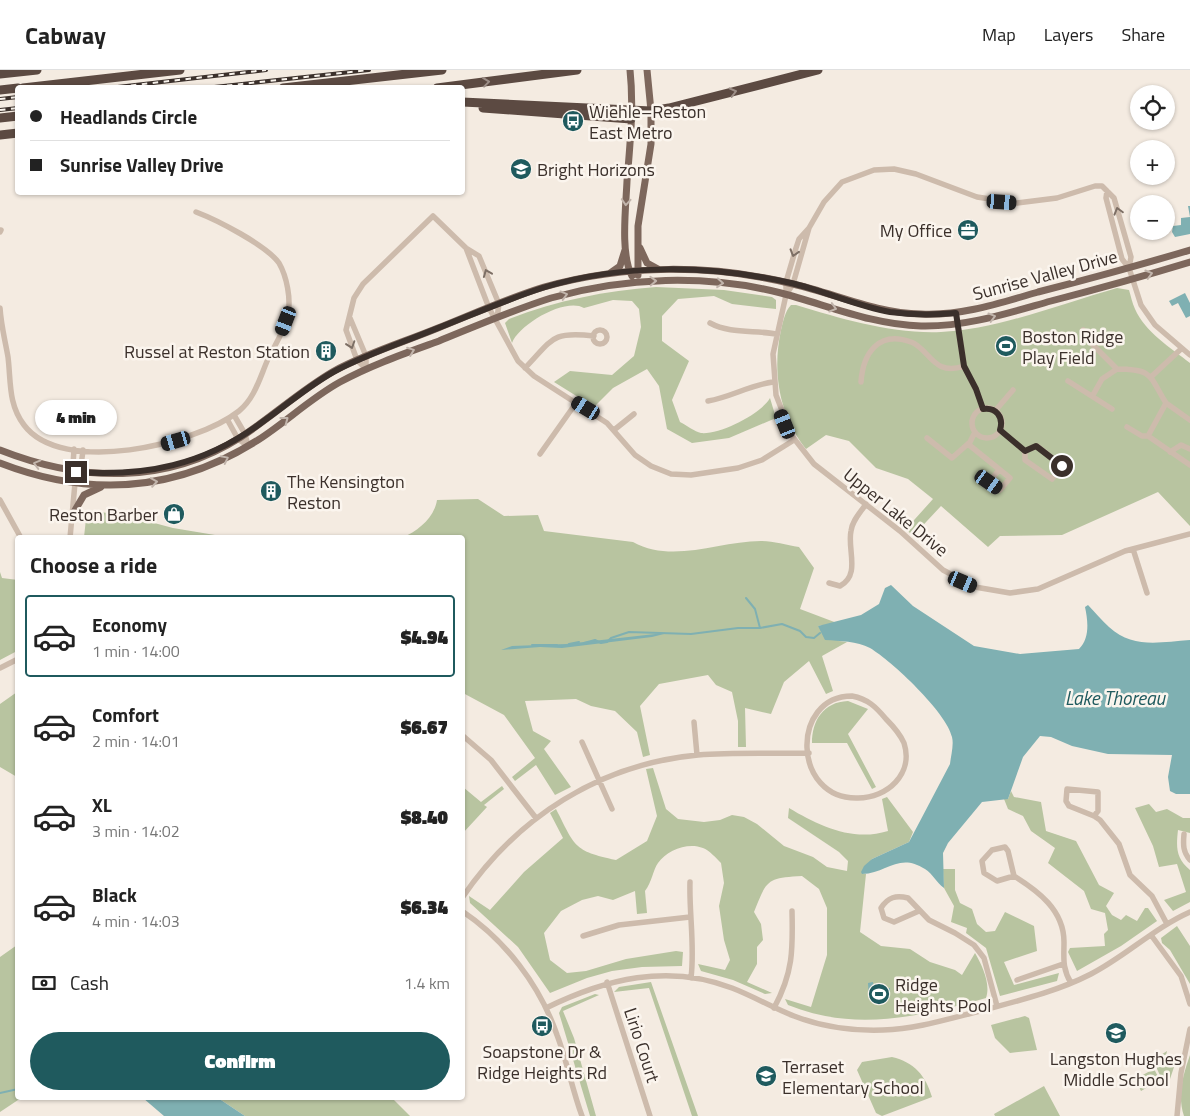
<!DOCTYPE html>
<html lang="en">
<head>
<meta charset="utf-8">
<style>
  body { margin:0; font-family:"Titillium Web",sans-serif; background:#f6f6f6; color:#222; height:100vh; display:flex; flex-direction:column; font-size:19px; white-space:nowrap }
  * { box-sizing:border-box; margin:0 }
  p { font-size:16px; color:#767676 }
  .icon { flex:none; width:28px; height:28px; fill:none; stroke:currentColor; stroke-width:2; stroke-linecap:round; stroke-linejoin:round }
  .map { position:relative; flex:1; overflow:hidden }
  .panel { position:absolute; left:15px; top:465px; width:450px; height:565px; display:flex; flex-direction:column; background:#fff; border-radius:5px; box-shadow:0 1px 4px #0004 }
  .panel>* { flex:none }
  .guide { position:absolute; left:15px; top:15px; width:450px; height:110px; border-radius:5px; box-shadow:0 1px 4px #0004; display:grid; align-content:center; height:110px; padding:0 15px; background:#fff }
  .buttons { position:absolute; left:1130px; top:15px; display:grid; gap:10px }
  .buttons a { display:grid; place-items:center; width:45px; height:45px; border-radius:50%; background:#fff; box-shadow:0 1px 4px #0004; font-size:25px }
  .end { position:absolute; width:22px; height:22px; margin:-11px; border:6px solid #3b302b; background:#fff; box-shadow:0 0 0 2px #fff }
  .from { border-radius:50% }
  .bubble { position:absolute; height:35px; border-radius:18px; background:#fff; box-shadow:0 1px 4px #0004; font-size:16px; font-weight:800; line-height:35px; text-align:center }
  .car { position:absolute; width:15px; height:30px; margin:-15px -8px; border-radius:6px; box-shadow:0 0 4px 1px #0007; background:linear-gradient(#222 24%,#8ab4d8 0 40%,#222 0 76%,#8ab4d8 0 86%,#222 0) }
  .guide b { display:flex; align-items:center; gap:18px; height:48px; font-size:19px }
  .guide b+b { border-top:1px solid #e0e0e0 }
  .guide i { width:12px; height:12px; background:#222 }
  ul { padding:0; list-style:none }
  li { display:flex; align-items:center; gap:15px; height:82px; margin:0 10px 8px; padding:0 5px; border:2px solid transparent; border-radius:5px }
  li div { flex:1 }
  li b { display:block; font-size:19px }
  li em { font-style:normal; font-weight:800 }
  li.current { border-color:#1f5a5e }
  li>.icon { width:45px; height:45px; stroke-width:1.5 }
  h2 { padding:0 15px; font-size:22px; line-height:60px }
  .pay { display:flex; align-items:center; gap:12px; height:55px; padding:0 15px; font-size:19px }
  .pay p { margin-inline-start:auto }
  .button { display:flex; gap:10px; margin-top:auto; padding:10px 15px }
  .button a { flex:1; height:58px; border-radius:30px; background:#1f5a5e; color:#fff; font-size:20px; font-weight:800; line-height:58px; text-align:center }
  header { display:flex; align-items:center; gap:30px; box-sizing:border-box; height:70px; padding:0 25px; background:#fff; border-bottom:1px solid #e0e0e0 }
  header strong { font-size:24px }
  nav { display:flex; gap:28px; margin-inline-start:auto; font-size:18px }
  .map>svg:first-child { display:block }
  .green { fill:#b8c4a0 }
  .water { fill:#7fb0b2 }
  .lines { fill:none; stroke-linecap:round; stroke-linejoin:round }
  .stream { stroke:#7fb0b2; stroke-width:2 }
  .minor { stroke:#cdbbac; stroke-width:5.5 }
  .major { stroke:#7d675c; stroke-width:7 }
  .highway { stroke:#5c4a42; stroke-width:9 }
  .rail-casing { stroke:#3b302b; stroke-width:4 }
  .rail { stroke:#fbf5ee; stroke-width:2; stroke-dasharray:5.5; stroke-linecap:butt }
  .oneway { stroke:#9c8e87 }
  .oneway2 { stroke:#c2b5ac }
  .oneway3 { stroke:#7d6f65 }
  .route { stroke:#3b302b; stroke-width:6 }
  .labels { text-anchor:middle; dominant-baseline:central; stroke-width:5; stroke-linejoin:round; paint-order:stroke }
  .poi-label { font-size:18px; fill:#3b302b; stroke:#fbf5ee; text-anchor:start }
  .street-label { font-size:18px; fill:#3b302b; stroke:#fbf5ee }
  .water-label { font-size:19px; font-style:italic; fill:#1f5a5e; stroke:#fbf5ee }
</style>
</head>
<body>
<header>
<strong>Cabway</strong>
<nav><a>Map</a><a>Layers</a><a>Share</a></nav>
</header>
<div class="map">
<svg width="1190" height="1046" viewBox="0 0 1190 1046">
  <rect width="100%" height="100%" fill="#f4ebe1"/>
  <path class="green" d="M656,217L724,220L772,227L776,230V239L732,234L714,226L678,229L662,246V271L689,291L672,330L680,352C686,355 695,362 701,363C720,365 762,343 770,328L776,348L729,368L692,373L667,359L659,316L647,299L613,318L594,337L554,312L570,301L612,305L634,286L641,257L639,239L632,231L613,230L584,238C566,227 519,254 512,273L505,253L509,249C558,230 605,221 656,217Z
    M1117,218L1129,220C1131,226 1132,233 1135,239C1145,262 1171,278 1190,293V456L1158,422L1062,465L1000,466L988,477L941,436L913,466L906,459L933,429L908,409L876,398L849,371L826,365L806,379C779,345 772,302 781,260C783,252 785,241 791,235H796C843,249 891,264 941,262C995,260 1064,233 1117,218Z
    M478,429L504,446L538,445L544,461L633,472C673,494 719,471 761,471C773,471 786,475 799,477L814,498L800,539L837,553L818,556L839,571L847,572L822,586L833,621L826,624L809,591L784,612L771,644L745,638L746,677H738V651L732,622L716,615L708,605L659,614L640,636L650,685L643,687L637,662L615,641L591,636L576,629L525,631L533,661L551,671L544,679L571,717L555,725L536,695L515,711L512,707L535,688L504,645L463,623L462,468H402C419,460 434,448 437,430Z
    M87,440L128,446L173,458L227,467H84Z
    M0,502L2,508L18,510L17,581L0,590Z
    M17,622V707L0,697V634Z
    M848,631L868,639L848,664L876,717L872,719L847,673H812C812,651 823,632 848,631Z
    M653,698L666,739L678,749L704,752L720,750L732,745L744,747L757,754L784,776L813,787L827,797L847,801L848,791L839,782L788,748L789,738C819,756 853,772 888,761L882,729L887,727L913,762L909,772L872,789L862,804H866L860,862L881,876L910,879L930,892L955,900L962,905L975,883C982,895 991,914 986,928C920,947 854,962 788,935L785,929L811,937L827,885V838L819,819L802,806C766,808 767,810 754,842L761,854L763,870L757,877V894L747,912L772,923L765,924L733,910L701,901L698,894L725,900L730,890L724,870L719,836L724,813L721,793C716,788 709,780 703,778C688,772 667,780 658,793C653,800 652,812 645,821L647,843L637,844L635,821L613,830L598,826L582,830L561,841L544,863L550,890L567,903L586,901L626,889L676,881L683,882L682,896L642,897L612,901L587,908L550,923L518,877L470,833L469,826L490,840L524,802L563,768L550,743L556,739C575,776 573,781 616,790L647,771L657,746L646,699Z
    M502,716L504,719L484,735L487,737L463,763V717L481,732Z
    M1011,721L1014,727L1041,732L1046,761L1076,771L1099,815L1114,823L1106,836L1112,845L1121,850L1126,845L1137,851L1145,838H1148L1157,851L1121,876L1077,901L1068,882L1070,878L1105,876L1104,864L1108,860L1105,843L1091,839L1084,821L1048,793L1055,778L1031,761L1023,746L1008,739L1004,729H1008Z
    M1149,734L1156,742L1167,739L1183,748H1190V763L1178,760C1176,778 1176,788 1190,800V832L1173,841L1164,830L1186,822L1177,794L1159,797L1153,776L1135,738Z
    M943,799H955V820L960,833L972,839L977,854L986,862L995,861L1005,842L1034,856L1037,881L1004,892L1014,915L1059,903L1057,911L1000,926L986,878L966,863L967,858L951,852L954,836L944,818Z
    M1177,856L1190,876V914L1170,880L1162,873L1161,868Z
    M17,875L18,1028H52L18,1030L0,1042V887Z
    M651,912L698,1046H692L649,918L614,922L619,917Z
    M595,924L599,925L563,941L574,968L596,1046H590L559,943L562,937Z
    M1025,946L1029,948L1037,980L1010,983L995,968L991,955Z
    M1167,981L1164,994L1174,997L1170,1009L1163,1012L1153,990Z
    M1190,985V1046H1184C1177,1025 1183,1005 1190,985Z
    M892,987C914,992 926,1006 932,1027L882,1046L876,1043L857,1000L862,992Z
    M1154,999L1162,1014L1155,1017L1153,1014L1141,1021L1135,1009Z
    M1044,1016L1060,1046H995L994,1044Z
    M218,1028H392L410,1046H245Z"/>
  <path class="water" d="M1188,136H1190V164L1175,167L1172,162L1173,156L1181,155V148L1190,147Z
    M1185,223L1190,233V246L1186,248L1178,233L1172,236L1169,231Z
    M891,515L913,536L974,576L1020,584L1079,579C1090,568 1088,551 1085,537L1088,535C1095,542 1101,550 1109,557C1133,579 1160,572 1190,570V724H1176L1170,721L1168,707L1172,685L1108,684L1072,676L1051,667L1040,666L1023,687L1008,729L982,732L948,773L943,783L944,818C936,812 933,804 925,799C899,782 887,803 862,804L861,802L864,796L872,789L909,772L950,694C951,685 954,675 952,667C947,643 892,591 870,578C857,571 840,571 825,570L818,556L861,545L879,534L885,518Z
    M664,563V564L652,567L562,578L540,577L501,580L512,576L566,574Z
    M873,912L874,919L890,918V928L869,930L868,913Z
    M143,1028H218L245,1046H164Z"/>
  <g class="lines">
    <path class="stream" d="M746,528L755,539L760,558
      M584,573L595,570L601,573L607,572L611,568L629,562L691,564L738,558H760L782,554L800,561L806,567L814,568L820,563
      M569,574L579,572
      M532,575H557
      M16,932L18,934
      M0,1023L18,1019"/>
    <path class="minor" d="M1107,121L1106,128L1122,189L1129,198
      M0,162L1,160
      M466,178L489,238L518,291L534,306L607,353L635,385L651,396L671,404L691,405L738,398L762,390L794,370
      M786,225L793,214L809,158
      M0,238C1,255 5,270 8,287C11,311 8,334 24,355C62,406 196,375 239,341C255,328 260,307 268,289C275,275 285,260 288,244C291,229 287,207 279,193C266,175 217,150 196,142
      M956,243L964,296L976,319L983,339
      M350,248L366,286V299
      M710,253C730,264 754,260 776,264
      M1083,260L1092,274L1117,299C1154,299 1149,306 1166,333
      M593 267a7 7 0 1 1 14 0a7 7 0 1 1-14 0Z
      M1190,285L1155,255L1141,235L1129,198L1131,187L1114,128L1102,116H1095L1057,128L1017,133L977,127L916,104L894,99L874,100L842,112L824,132L809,158L799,169L796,178L786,212V225L773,284L776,325L792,366L814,394L900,461L943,500L975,517L1010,523L1038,519L1125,481L1190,464
      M525,298C553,269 551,261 594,266
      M366,299L357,290L346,260L354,228L363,214L433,146L466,178L479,186L499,234L497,248
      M1152,306L1181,279
      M1068,311L1112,339
      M861,312C863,283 879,260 911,272C930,279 933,307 964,296
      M1093,325L1102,309L1117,299
      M708,331C731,327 750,315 773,312
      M972 353a15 15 0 1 1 30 0a15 15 0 1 1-30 0Z
      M995,341L1013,320
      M234,345L245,364L248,376
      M227,349L238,369L248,376
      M1190,350L1166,333L1148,366L1190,395
      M1127,357L1142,366H1148
      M614,360L634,344
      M1000,360L1025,381V390L1052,409L1062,396L1037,376L1025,381
      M927,368L952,388L970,372L975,362
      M968,374L1010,408L1000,420L989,412L999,400
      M1170,382L1181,375L1190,379
      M540,384L576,333
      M76,402L81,396L83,380
      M0,430L21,468
      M70,468L76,402L73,395L74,379
      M1133,479L1147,523
      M829,513L840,516C861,505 847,479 851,461C852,451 860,443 866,434
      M0,598L18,589
      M852,626C868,629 876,637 886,649C893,656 900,664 904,673C914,704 887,728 858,728C792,730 790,626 852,626Z
      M694,652L697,685
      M462,665L491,690L536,748
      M582,672L612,739
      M1094,746L1098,741V722L1067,719L1066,731L1069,736L1094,746L1100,750L1119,774L1130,805L1152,826L1167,854
      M1184,764C1183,775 1183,782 1190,790
      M1005,777L1008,781L1014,806L997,811L984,803L982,791L992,780Z
      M1014,806C1038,821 1064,840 1064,872C1064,888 1062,898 1071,913
      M690,812C689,844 695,876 691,908
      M462,828C517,747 600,694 698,685C735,682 772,684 809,683
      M462,841C505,870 540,915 557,965C567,991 572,1019 582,1046
      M919,841L894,852L884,848L881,838C888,827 896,825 908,828L929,850L955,863L974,875L984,888L997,936
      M1151,865L1181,906L1190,934
      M583,866L619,855L690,847
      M1017,910L1063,894
      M607,912L650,1046
      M546,938C605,909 668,893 732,918C753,926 773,938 794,946C822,957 853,961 883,960C916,959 948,949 980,941C1017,931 1056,922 1091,904C1126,886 1154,858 1190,842
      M774,938C793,903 793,880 792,841
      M1177,1046L1181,1003L1190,959"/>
    <path class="major" d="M630,0C634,37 630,74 627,111C626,136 620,184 632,206
      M640,178L647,193L658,199
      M610,203L620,196L625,180
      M638,205V156L651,74V41L647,0
      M0,380C81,412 166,415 241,367C273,346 301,320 334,301C367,283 404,272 438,258C473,244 508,228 544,217C626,194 712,194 793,214C836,224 876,243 921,244C962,246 1000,233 1038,222C1089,209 1140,195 1190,180
      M0,393C90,428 176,422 258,370C286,352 311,328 340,312C371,295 406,283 439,271C476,256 513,240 551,228C625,207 706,204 781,223C827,235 873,255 921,256C966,257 1008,243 1051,231C1097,219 1144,206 1190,192
      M71,447L84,425L101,417"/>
    <path class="highway" d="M0,4L37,0
      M23,18L180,0
      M283,18L442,0
      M437,18L577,0
      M0,20L18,18
      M462,32L651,41L669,38L818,0
      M483,38L631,49
      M0,48L18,46
      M0,65L18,63"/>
    <g class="rail-casing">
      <path id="rail" d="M109,18L266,0
        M205,18L369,0
        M0,29L18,27
        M0,40L18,38"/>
    </g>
    <use href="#rail" class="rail"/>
  </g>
  <defs><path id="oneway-chevron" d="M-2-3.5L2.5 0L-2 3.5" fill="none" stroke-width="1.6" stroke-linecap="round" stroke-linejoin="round" transform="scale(1.25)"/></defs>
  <g class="oneway">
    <use href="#oneway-chevron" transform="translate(486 12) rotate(-7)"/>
    <use href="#oneway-chevron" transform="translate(733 22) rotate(-14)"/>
  </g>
  <g class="oneway2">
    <use href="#oneway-chevron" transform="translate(626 132) rotate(94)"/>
    <use href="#oneway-chevron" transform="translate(1149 204) rotate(-16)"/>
    <use href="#oneway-chevron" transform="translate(653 211) rotate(-2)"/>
    <use href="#oneway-chevron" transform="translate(720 213) rotate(5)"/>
    <use href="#oneway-chevron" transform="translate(564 225) rotate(-15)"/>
    <use href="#oneway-chevron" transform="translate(833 238) rotate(16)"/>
    <use href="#oneway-chevron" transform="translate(992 247) rotate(-15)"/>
    <use href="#oneway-chevron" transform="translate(411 281) rotate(-21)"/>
    <use href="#oneway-chevron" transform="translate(285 350) rotate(-37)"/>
    <use href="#oneway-chevron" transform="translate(225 389) rotate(-26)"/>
    <use href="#oneway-chevron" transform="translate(37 394) rotate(-165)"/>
    <use href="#oneway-chevron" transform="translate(154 412) rotate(-9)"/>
  </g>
  <g class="oneway3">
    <use href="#oneway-chevron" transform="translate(1118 141) rotate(-106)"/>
    <use href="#oneway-chevron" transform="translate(794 183) rotate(107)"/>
    <use href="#oneway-chevron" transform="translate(487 203) rotate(-112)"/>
    <use href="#oneway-chevron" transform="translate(351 275) rotate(71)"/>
  </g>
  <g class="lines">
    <path class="route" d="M76,402C145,407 204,395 261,353C287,335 310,314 337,300C368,284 401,273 433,260C469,246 505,230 542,218C623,193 710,195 791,213C825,221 856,236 890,242C912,245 934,245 956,243L964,296L976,319L983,339C996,337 1004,347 1000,360L1025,381L1036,376L1062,396"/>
  </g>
  <defs>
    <g id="bus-disc" transform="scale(1.125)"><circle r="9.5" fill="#1f5a5e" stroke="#fbf5ee"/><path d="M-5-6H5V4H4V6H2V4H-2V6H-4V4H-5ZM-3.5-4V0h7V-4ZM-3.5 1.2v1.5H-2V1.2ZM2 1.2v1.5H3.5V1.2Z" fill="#fff"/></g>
    <g id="school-disc" transform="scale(1.125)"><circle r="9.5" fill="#1f5a5e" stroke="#fbf5ee"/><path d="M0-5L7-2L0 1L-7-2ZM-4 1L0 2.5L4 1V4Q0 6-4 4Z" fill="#fff"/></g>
    <g id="office-disc" transform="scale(1.125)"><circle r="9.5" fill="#1f5a5e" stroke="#fbf5ee"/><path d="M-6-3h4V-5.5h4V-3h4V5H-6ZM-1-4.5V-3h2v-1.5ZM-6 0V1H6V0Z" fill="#fff"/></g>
    <g id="stadium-disc" transform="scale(1.125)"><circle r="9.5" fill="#1f5a5e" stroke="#fbf5ee"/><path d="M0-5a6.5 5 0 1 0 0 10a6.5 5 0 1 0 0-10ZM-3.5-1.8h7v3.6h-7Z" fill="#fff"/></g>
    <g id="building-disc" transform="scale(1.125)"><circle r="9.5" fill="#1f5a5e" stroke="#fbf5ee"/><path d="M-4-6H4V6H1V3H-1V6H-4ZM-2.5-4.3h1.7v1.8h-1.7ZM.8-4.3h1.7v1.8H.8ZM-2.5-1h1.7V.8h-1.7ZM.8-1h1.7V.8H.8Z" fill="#fff"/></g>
    <g id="shop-disc" transform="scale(1.125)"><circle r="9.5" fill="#1f5a5e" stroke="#fbf5ee"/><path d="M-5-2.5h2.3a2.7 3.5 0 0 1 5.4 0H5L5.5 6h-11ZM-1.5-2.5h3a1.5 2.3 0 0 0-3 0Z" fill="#fff"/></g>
  </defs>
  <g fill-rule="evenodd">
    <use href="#bus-disc" x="573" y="51"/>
    <use href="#school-disc" x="521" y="99"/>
    <use href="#office-disc" x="968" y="160"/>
    <use href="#stadium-disc" x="1006" y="276"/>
    <use href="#building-disc" x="326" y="281"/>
    <use href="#building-disc" x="271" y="421"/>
    <use href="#shop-disc" x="174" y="444"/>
    <use href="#stadium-disc" x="879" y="924"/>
    <use href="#bus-disc" x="542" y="956"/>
    <use href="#school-disc" x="1116" y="963"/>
    <use href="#school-disc" x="766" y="1006"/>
  </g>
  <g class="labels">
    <g class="poi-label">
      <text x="589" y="41">Wiehle–Reston<tspan x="589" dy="21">East Metro</tspan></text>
      <text x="537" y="99">Bright Horizons</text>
      <text x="952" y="160" text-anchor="end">My Office</text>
      <text x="1022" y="266">Boston Ridge<tspan x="1022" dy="21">Play Field</tspan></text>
      <text x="310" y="281" text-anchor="end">Russel at Reston Station</text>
      <text x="287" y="411">The Kensington<tspan x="287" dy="21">Reston</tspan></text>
      <text x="158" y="444" text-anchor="end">Reston Barber</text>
      <text x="895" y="914">Ridge<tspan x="895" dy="21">Heights Pool</tspan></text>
      <text x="542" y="981" text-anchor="middle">Soapstone Dr &amp;<tspan x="542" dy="21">Ridge Heights Rd</tspan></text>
      <text x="1116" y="988" text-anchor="middle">Langston Hughes<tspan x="1116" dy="21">Middle School</tspan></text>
      <text x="782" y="996">Terraset<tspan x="782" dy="21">Elementary School</tspan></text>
    </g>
    <g class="street-label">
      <text transform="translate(1045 205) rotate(-15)">Sunrise Valley Drive</text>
      <text transform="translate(896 442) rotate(39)">Upper Lake Drive</text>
      <text transform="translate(642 975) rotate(72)">Lirio Court</text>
    </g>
    <g class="water-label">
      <text x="1115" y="627">Lake Thoreau</text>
    </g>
  </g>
</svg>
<div class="buttons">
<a><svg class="icon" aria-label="locate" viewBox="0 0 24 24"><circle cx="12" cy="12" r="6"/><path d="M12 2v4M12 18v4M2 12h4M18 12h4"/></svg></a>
<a>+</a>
<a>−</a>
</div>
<i class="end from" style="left:1062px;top:396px"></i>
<i class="end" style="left:76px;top:402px"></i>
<div class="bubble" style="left:35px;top:330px;width:82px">4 min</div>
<i class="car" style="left:1002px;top:132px;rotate:94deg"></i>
<i class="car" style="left:286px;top:251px;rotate:201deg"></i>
<i class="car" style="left:586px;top:338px;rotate:301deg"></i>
<i class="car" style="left:785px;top:354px;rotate:338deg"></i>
<i class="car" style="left:176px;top:371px;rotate:254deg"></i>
<i class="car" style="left:989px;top:412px;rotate:125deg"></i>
<i class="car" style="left:963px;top:512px;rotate:113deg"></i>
<div class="guide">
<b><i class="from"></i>Headlands Circle</b>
<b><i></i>Sunrise Valley Drive</b>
</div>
<section class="panel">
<h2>Choose a ride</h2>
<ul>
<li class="current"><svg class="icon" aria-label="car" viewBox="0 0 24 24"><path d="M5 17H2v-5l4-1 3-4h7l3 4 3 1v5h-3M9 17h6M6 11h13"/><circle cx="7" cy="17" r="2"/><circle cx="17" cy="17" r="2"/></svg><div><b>Economy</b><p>1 min · 14:00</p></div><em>$4.94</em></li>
<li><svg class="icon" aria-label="car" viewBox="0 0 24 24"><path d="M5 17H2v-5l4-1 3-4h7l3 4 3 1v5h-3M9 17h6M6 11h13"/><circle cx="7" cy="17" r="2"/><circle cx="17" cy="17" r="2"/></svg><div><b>Comfort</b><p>2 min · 14:01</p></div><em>$6.67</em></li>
<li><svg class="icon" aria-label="car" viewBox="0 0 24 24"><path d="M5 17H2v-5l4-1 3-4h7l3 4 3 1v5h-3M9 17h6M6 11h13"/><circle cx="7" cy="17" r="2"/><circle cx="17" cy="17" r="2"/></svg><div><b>XL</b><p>3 min · 14:02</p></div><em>$8.40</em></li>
<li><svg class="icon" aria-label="car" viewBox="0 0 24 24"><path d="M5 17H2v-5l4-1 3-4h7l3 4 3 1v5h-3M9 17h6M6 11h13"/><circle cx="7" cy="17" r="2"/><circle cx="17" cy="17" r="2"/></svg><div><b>Black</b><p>4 min · 14:03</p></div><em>$6.34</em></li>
</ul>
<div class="pay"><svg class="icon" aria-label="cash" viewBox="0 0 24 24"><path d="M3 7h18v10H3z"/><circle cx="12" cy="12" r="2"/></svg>Cash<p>1.4 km</p></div>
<div class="button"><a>Confirm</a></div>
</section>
</div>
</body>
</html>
